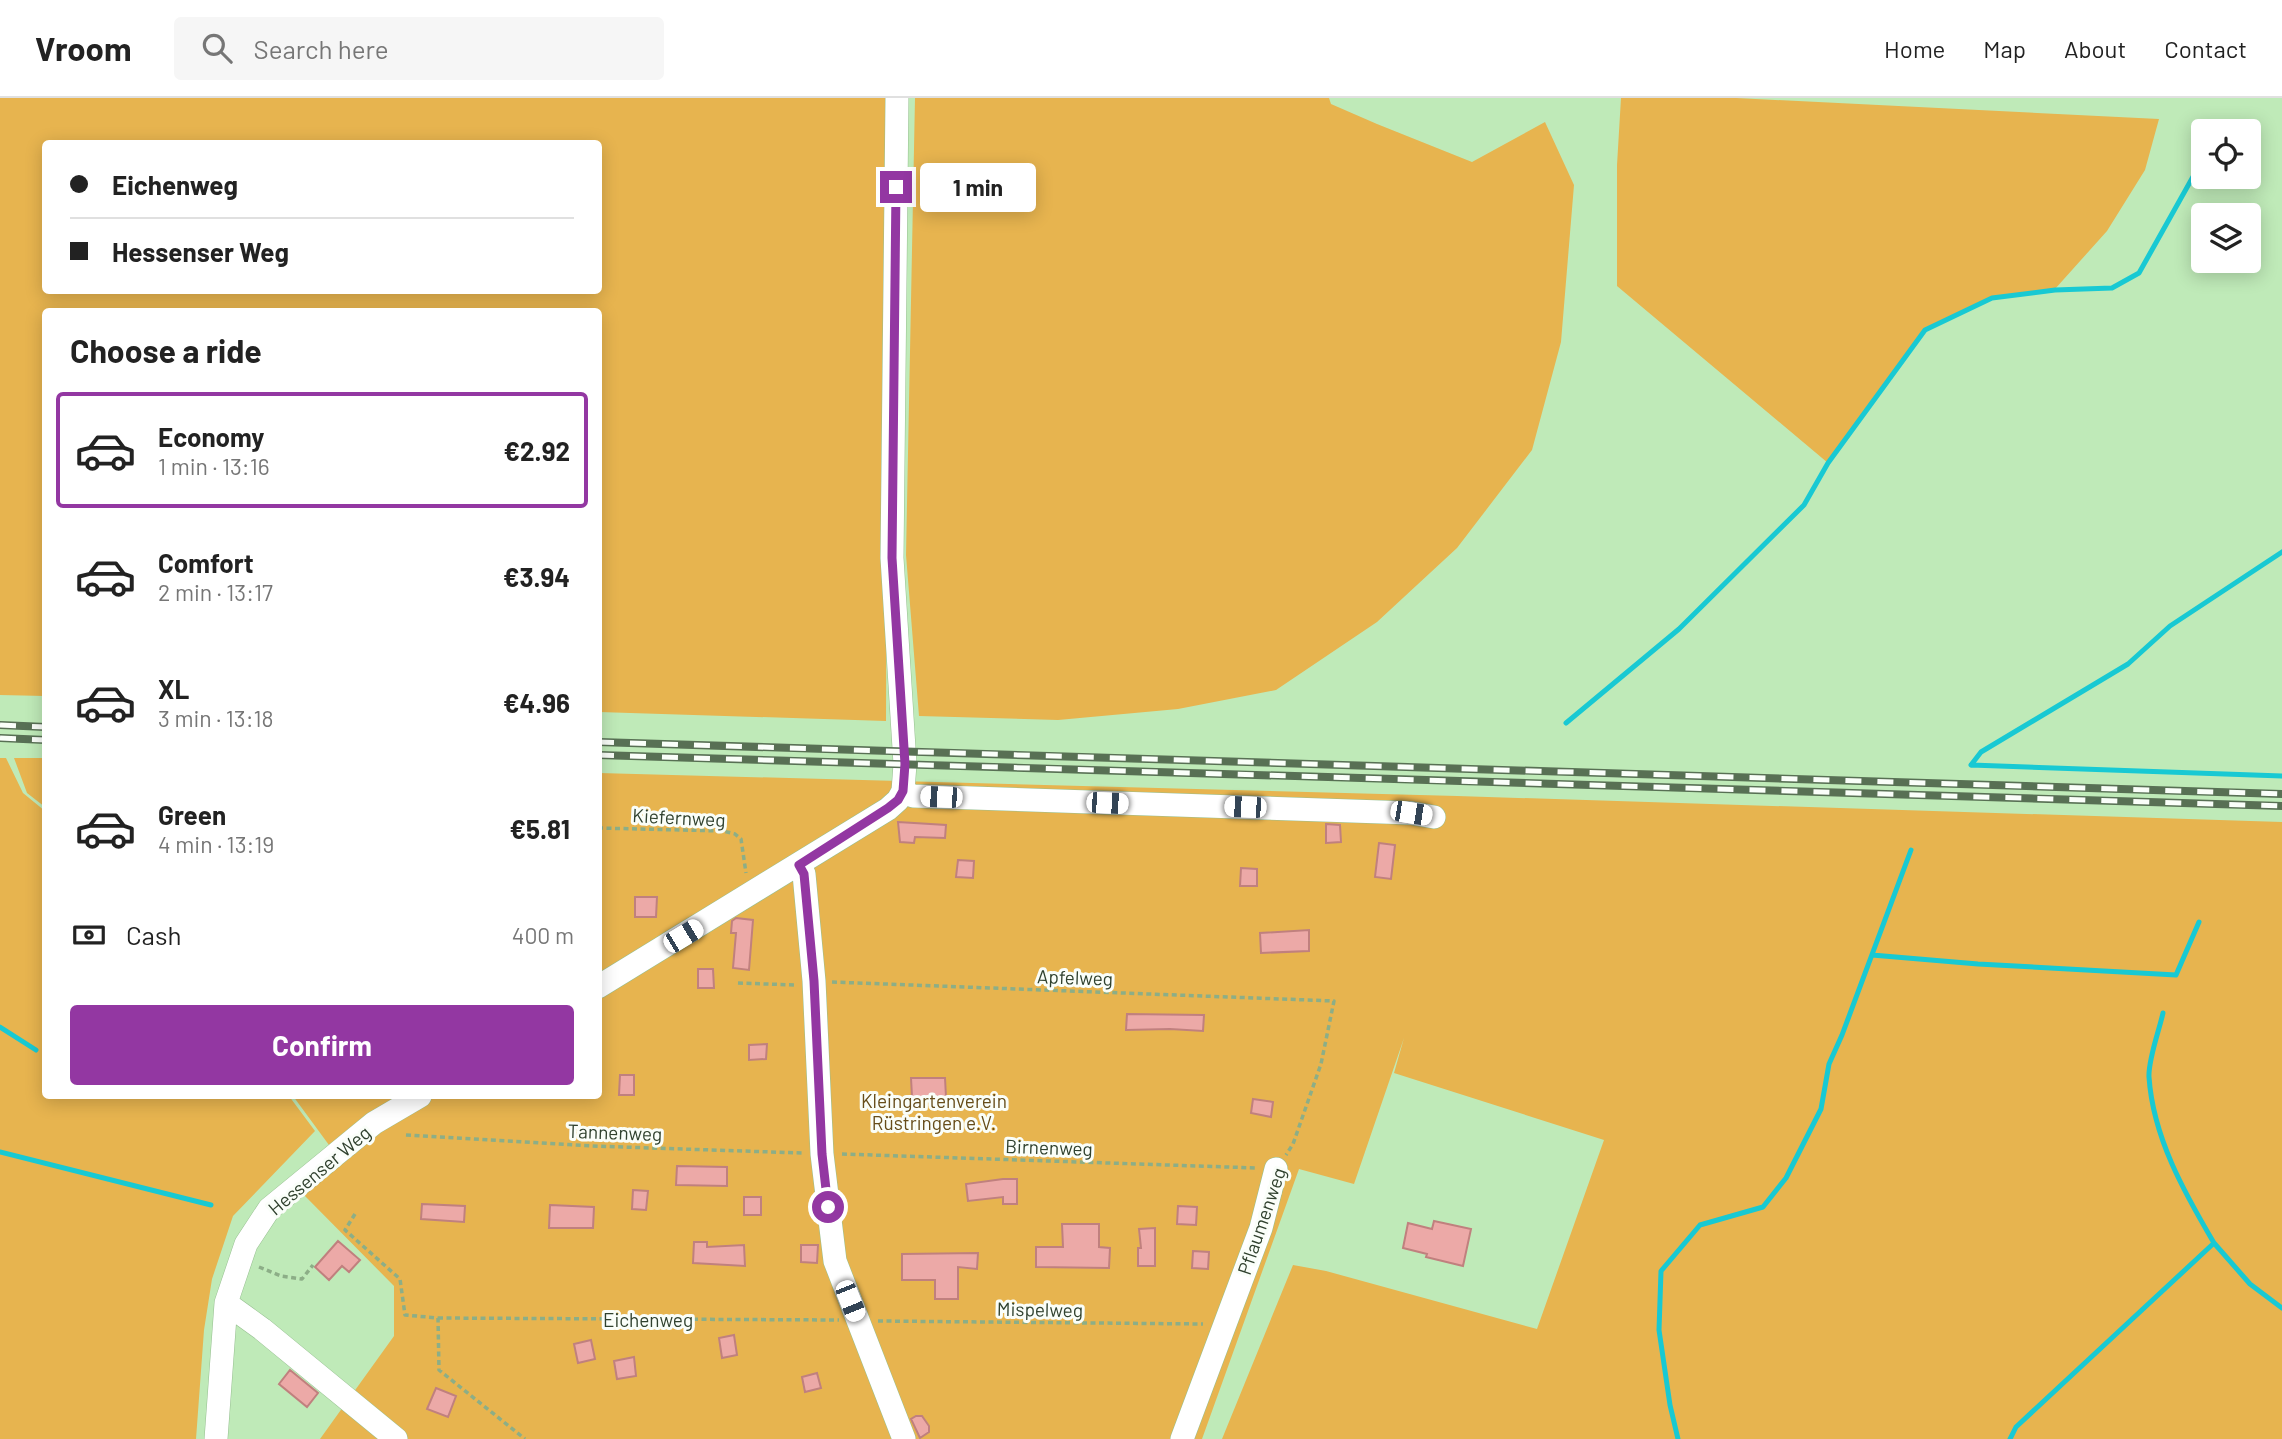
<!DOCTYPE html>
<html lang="en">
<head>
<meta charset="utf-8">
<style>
  body { margin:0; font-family:Barlow,sans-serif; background:#f6f6f6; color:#222; height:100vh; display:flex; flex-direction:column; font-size:26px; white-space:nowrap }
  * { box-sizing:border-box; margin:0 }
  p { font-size:23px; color:#767676 }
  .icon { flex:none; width:38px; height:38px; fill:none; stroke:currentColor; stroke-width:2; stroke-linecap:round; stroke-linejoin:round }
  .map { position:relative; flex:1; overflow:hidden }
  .side { position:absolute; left:42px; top:210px; width:560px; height:791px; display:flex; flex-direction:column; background:#fff; border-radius:7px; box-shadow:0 4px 18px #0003 }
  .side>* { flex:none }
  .hud { position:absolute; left:42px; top:42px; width:560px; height:154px; border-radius:7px; box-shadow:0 4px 18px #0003; display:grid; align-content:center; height:154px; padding:0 28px; background:#fff }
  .tools { position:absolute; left:2191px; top:21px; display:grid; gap:14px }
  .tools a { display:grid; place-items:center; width:70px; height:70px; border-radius:7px; background:#fff; box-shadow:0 4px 18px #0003; font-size:35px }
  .end { position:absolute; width:32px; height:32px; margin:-16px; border:9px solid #9337a2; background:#fff; box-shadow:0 0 0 4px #fff }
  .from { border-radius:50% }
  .bubble { position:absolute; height:49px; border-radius:7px; background:#fff; box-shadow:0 4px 18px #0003; font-size:23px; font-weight:700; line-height:49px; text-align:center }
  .car { position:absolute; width:21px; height:42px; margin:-21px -10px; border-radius:9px; box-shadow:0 0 5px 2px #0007; background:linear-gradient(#fff 24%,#345 0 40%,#fff 0 76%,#345 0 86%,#fff 0) }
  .hud b { display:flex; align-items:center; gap:24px; height:66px; font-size:26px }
  .hud b+b { border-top:2px solid #e0e0e0 }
  .hud i { width:18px; height:18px; background:#222 }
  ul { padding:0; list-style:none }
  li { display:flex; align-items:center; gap:21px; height:116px; margin:0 14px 10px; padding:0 14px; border:4px solid transparent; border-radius:7px }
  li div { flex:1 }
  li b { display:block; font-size:26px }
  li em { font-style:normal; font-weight:700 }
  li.selected { border-color:#9337a2 }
  li>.icon { width:63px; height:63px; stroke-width:1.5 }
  h2 { padding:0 28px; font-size:32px; line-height:84px }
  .pay { display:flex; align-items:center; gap:18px; height:77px; padding:0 28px; font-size:26px }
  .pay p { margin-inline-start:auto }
  .button { display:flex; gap:14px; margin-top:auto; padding:14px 28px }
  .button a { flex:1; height:80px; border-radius:7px; background:#9337a2; color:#fff; font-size:28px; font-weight:700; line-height:80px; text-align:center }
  header { display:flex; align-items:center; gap:42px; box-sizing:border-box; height:98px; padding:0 35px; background:#fff; border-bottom:2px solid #e0e0e0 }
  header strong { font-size:33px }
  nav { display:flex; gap:38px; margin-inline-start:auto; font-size:24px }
  .search { width:490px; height:63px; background:#f6f6f6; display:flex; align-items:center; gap:18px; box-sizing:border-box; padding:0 24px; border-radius:7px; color:#767676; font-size:26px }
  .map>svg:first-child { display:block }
  .green { fill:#e7b44f; fill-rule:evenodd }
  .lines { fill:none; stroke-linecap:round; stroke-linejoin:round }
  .stream { stroke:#18c9d3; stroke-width:5 }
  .building { fill:#eca9a7; stroke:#c0807e; stroke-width:2 }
  .minor-casing { stroke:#96bf90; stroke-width:24 }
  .path { stroke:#8cae87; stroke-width:3.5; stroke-dasharray:5 3.5; stroke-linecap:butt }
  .minor { stroke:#fff; stroke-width:23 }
  .rail-casing { stroke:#587054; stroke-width:8 }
  .rail { stroke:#fafef9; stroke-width:5; stroke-dasharray:16; stroke-linecap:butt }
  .route { stroke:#9337a2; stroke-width:9 }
  .labels { text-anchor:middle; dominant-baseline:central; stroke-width:6; stroke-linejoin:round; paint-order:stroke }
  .street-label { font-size:19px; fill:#30412e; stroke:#fafef9 }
  .park-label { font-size:19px; fill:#664c19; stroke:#fafef9 }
</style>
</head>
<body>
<header>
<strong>Vroom</strong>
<div class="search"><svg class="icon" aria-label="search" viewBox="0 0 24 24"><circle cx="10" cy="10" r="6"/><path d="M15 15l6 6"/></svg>Search here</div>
<nav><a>Home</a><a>Map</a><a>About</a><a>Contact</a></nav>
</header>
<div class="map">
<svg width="2282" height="1341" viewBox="0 0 2282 1341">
  <rect width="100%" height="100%" fill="#bfeab8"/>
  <path class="green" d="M0,0H888L886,623L599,614L598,214H46L45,598L0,597ZM46,46H598V192H46Z
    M915,0H1329L1331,6L1377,26L1472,64L1545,24L1574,87L1561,244L1532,352L1457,450L1377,524L1276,592L1178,611L1058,622L919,618L906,457Z
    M1621,0H1736L2159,21L2145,72L2107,133L2055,191L1992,200L1925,232L1828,365L1617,188V67Z
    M0,660H6L23,695L45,713L46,998H289L315,1033L233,1118L212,1181L204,1232L196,1341H0Z
    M14,660H45V709L27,695Z
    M599,675L1457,698L2282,724V1341H1222L1293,1167L1326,1173L1537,1231L1604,1042L1394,975L1404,940L1354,1086L1299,1071L1202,1341H320L394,1238V1188L304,1097L340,1062L293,998H598Z"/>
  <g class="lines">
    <path class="stream" d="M1566,625L1679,531L1804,407L1828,365L1925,232L1992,200L2055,192L2112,190L2139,175L2199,68
      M1971,667L1981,654L2128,566L2170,528L2282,454
      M1971,667L2282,678
      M1872,857L1978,866L2176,877L2199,824
      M0,929L36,952
      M0,1054L211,1107
      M2214,1145L2250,1186L2282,1210
      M1678,1341L1670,1307L1659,1232L1661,1173L1700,1127L1763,1109L1786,1080L1821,1011L1829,966L1842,937L1911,752
      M2010,1341L2016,1329L2214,1145C2184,1094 2153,1039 2149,979C2148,962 2159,933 2163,915"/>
  </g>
  <path class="building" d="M898,724L946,727L945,740L915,739L914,745L900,744Z
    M1326,726L1340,727L1341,744L1326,745Z
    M1379,745L1395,747L1391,781L1375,779Z
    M958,762L974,763L973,780L956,779Z
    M1241,770L1257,771V788H1240Z
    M635,799H657L656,819H635Z
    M736,820L753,822L749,872L733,870L736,835H731L732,823Z
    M1309,832V853L1261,855L1260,835Z
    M698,871H713L714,890H698Z
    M1127,916L1204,917L1203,933L1170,931L1126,932Z
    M767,946L766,961L749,962V947Z
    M620,977H634V997H619Z
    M911,980H945L946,999H912Z
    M1253,1001L1273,1004L1271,1019L1251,1015Z
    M677,1068L727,1069V1088L676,1087Z
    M1003,1081H1017V1106H1003V1099L968,1103L966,1086Z
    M633,1092L648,1093L646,1112L632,1111Z
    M744,1099H761V1117H744Z
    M422,1106L465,1108L464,1124L421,1121Z
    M550,1107L594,1109L593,1130H549Z
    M1178,1108L1197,1109L1196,1127L1177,1126Z
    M1434,1123L1471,1131L1463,1168L1426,1159L1427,1156L1403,1150L1408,1125L1432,1131Z
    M1062,1126H1099V1149L1110,1150L1109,1170L1036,1169V1149H1063Z
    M1155,1130V1168H1138V1150H1141L1139,1131Z
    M338,1143L360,1162L349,1174L342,1168L329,1182L315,1169Z
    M694,1144H707V1149L744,1147L745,1168L693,1165Z
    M801,1147H818L817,1165L801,1164Z
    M1193,1153L1209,1154L1208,1171L1192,1170Z
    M978,1155L977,1171L958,1169V1201H935V1182H902V1156Z
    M734,1237L737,1257L722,1260L719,1240Z
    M591,1242L595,1261L578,1265L574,1246Z
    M634,1259L636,1278L617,1281L614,1263Z
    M290,1272L318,1295L307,1309L279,1286Z
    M817,1275L821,1290L805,1294L802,1279Z
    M436,1290L456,1298L448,1319L427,1311Z
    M916,1318H922L929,1328V1334L920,1340L911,1321Z"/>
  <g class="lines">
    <g class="minor-casing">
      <path id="minor" d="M903,693L913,698L1411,715L1434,719
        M798,767L804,776L814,883L822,1056L835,1163L904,1341
        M598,889L888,711L898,702L903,693L905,666L892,460L897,0
        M226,1205L262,1231L396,1341
        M216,1341L226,1205L246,1146L269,1111L374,1025L420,998
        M1182,1341L1261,1130L1276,1071"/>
    </g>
    <path class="path" d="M598,730L723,733L735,736L741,741L746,775
      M832,884L1334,903L1321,966L1293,1046L1286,1057
      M738,885L795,887
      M406,1037L592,1048L802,1055
      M842,1056L1257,1070
      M355,1116L345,1132L400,1181L405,1217L438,1220L439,1272L525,1341
      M259,1169L281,1178L302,1181L313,1167
      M438,1220L839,1222
      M878,1223L1203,1226"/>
    <use href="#minor" class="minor"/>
    <g class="rail-casing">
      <path id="rail" d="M0,627L46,629
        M0,640L46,642
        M598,644L2282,696
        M598,657L2282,708"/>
    </g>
    <use href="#rail" class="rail"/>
  </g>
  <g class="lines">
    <path class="route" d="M828,1109L822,1056L814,883L804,776L799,767L888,710L898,702L903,693L905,666L892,460L896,89"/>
  </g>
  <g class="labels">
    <g class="street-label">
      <text transform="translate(679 719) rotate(3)">Kiefernweg</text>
      <text transform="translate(1075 879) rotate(2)">Apfelweg</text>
      <text transform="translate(615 1034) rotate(2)">Tannenweg</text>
      <text transform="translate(1049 1049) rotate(2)">Birnenweg</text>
      <text transform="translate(319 1072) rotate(-40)">Hessenser Weg</text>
      <text transform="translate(1261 1123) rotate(-71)">Pflaumenweg</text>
      <text transform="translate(1040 1211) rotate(1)">Mispelweg</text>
      <text x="648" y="1221">Eichenweg</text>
    </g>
    <g class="park-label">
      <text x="934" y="1002">Kleingartenverein<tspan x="934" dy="22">Rüstringen e.V.</tspan></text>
    </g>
  </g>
</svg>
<div class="tools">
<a><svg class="icon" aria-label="locate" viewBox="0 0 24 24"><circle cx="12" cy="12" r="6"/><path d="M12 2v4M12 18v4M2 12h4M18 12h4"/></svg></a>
<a><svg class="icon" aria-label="layers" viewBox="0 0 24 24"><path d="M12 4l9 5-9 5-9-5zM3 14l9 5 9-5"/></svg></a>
</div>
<i class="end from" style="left:828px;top:1109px"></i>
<i class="end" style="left:896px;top:89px"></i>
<div class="bubble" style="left:920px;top:65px;width:116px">1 min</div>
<i class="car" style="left:941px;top:699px;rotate:272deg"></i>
<i class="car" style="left:1107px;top:705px;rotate:92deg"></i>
<i class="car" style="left:1245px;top:709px;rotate:272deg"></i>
<i class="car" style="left:1411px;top:715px;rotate:99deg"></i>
<i class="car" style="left:683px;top:838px;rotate:59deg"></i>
<i class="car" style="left:850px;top:1203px;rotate:158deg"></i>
<div class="hud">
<b><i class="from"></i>Eichenweg</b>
<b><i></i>Hessenser Weg</b>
</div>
<section class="side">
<h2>Choose a ride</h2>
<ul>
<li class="selected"><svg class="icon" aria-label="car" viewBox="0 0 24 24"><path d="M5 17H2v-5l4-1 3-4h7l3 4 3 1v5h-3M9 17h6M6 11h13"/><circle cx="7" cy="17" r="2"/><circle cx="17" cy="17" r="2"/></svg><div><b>Economy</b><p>1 min · 13:16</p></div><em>€2.92</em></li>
<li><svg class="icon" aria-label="car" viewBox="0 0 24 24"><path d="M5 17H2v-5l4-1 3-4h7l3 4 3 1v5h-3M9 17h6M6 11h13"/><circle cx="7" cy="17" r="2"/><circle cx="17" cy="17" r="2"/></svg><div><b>Comfort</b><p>2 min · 13:17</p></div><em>€3.94</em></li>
<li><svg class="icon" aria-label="car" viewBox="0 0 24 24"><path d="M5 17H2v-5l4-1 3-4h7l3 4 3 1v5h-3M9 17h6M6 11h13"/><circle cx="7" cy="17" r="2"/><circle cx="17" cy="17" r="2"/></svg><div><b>XL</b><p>3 min · 13:18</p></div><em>€4.96</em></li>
<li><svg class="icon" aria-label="car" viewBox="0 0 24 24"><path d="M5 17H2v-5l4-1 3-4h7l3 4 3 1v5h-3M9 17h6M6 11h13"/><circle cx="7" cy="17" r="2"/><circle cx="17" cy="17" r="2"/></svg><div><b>Green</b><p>4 min · 13:19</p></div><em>€5.81</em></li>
</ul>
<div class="pay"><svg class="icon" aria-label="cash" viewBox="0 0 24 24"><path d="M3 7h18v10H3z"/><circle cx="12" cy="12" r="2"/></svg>Cash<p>400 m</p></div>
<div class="button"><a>Confirm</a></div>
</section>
</div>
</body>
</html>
